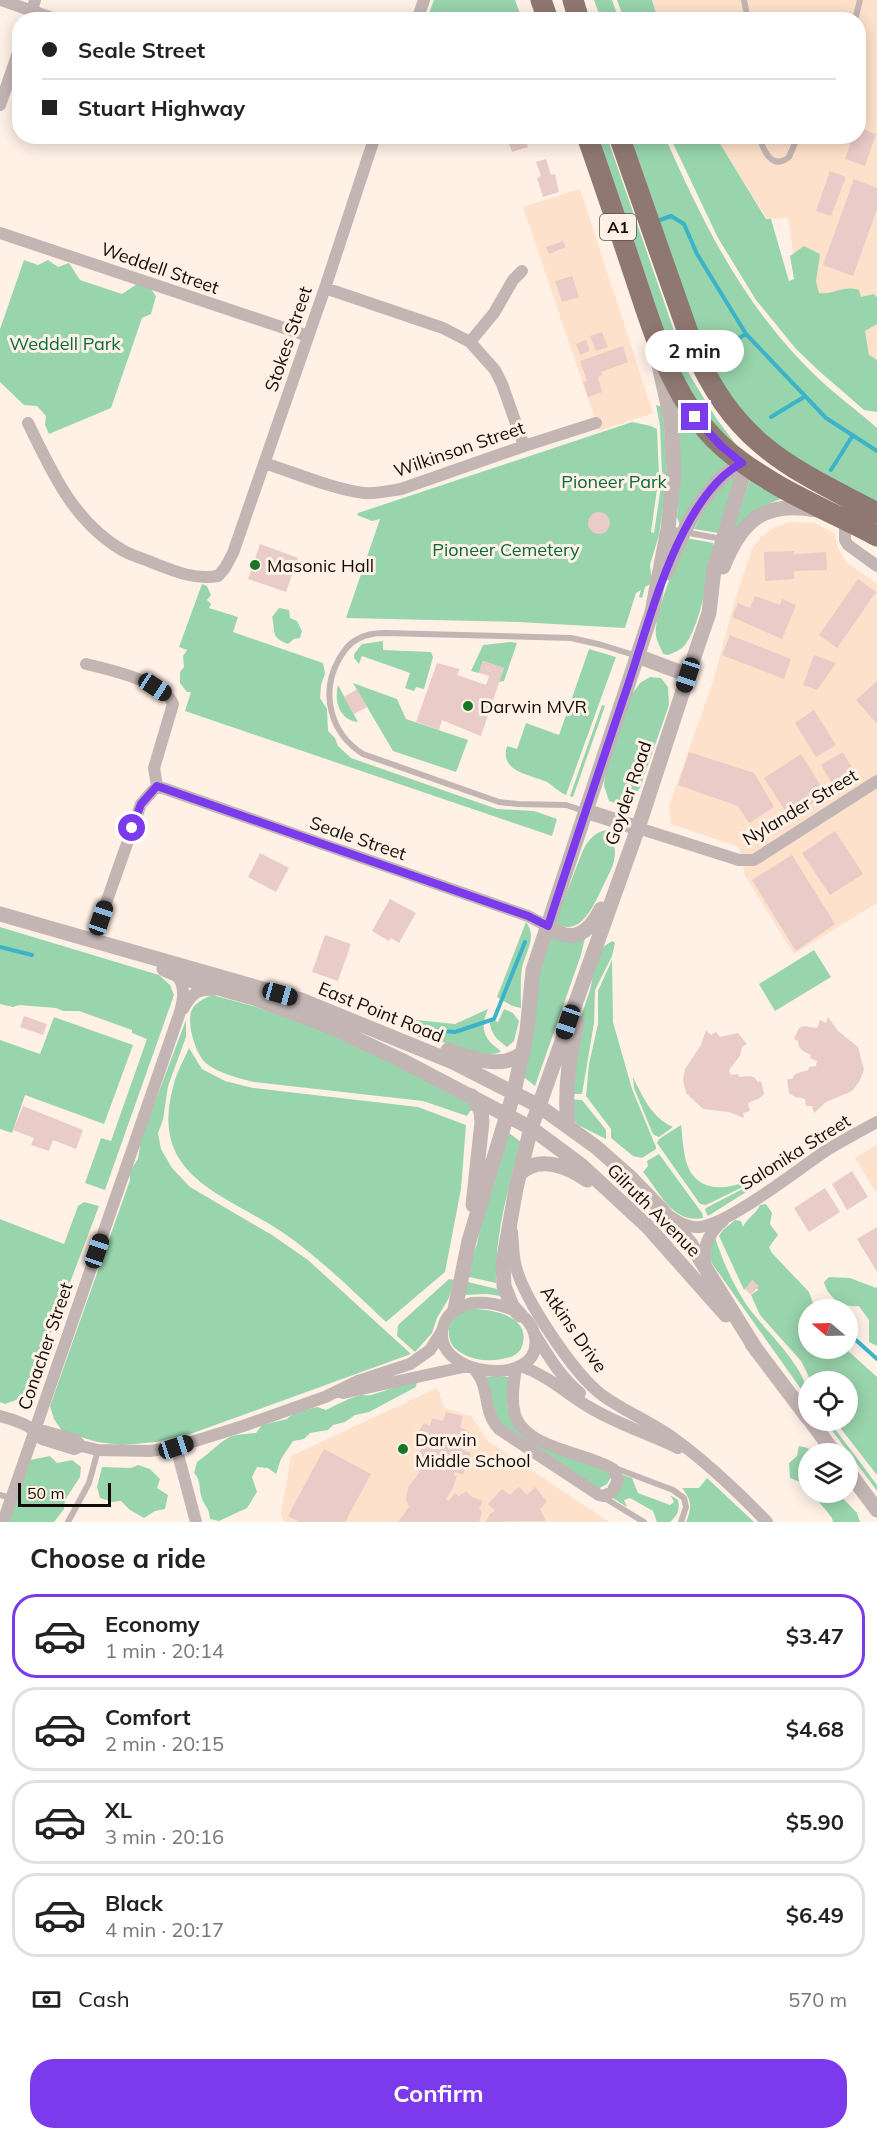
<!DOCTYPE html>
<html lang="en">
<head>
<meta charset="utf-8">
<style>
  body { margin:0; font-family:Mulish,sans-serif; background:#f2f2f2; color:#222; height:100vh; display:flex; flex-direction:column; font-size:22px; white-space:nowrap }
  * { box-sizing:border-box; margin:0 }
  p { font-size:20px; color:#767676 }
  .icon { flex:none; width:33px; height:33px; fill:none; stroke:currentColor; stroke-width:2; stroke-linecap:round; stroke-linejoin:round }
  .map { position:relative; height:1522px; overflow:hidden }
  .sheet { display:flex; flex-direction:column; background:#fff; flex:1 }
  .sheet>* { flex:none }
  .top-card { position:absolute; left:12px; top:12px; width:854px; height:132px; border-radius:24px; box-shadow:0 3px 15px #0003; display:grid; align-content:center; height:132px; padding:0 30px; background:#fff }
  .needle { width:39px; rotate:289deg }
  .controls { position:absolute; left:798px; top:1299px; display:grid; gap:12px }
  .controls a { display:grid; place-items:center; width:60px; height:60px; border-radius:50%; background:#fff; box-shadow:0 3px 15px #0003; font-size:30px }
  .scale { position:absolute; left:18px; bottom:15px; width:93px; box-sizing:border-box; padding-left:6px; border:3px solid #140d07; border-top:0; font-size:16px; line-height:21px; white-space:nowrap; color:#140d07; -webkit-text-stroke:4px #fff1e6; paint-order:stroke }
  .end { position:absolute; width:27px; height:27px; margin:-14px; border:8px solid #7c3aed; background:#fff; box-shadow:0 0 0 3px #fff }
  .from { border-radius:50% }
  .bubble { position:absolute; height:42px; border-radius:21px; background:#fff; box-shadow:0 3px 15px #0003; font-size:20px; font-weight:700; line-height:42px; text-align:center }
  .car { position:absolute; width:18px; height:36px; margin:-18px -9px; border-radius:8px; box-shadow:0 0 4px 2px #0007; background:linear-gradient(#222 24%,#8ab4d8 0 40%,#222 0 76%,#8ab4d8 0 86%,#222 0) }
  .top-card b { display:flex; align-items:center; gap:21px; height:57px; font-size:22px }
  .top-card b+b { border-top:2px solid #e0e0e0 }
  .top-card i { width:15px; height:15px; background:#222 }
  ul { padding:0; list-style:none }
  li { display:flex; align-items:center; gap:18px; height:84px; margin:0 12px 9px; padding:0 18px; border:3px solid #e0e0e0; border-radius:24px }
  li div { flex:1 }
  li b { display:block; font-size:22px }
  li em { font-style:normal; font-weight:700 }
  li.selected { border-color:#7c3aed }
  li>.icon { width:54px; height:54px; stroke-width:1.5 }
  h2 { padding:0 30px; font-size:27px; line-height:72px }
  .pay { display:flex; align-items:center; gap:15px; height:66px; padding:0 30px; font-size:22px }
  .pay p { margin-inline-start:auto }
  .button { display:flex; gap:12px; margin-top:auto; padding:12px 30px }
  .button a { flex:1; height:69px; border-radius:24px; background:#7c3aed; color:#fff; font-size:24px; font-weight:700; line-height:69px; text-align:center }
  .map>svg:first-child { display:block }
  .built { fill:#fee1ca }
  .green { fill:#98d4ac }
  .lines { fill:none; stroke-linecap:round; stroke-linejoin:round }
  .stream { stroke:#3cb3c9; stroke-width:4 }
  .building { fill:#e9cbc7 }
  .service { stroke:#c3b5b3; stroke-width:6 }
  .minor { stroke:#c3b5b3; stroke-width:12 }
  .tertiary { stroke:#c3b5b3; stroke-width:15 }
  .trunk { stroke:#907872; stroke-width:21 }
  .route { stroke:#7c3aed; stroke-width:8 }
  .poi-dot { fill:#187626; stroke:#fff1e6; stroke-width:2 }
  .labels { text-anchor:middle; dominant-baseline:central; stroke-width:6; stroke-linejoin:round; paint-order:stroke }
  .shield { fill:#fff1e6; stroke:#5a514a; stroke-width:1.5 }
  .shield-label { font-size:16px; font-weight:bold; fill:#140d07 }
  .street-label { font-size:18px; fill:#140d07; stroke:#fff1e6 }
  .park-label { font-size:18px; fill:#09693b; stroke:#fff1e6 }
  .poi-label { font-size:18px; fill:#140d07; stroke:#fff1e6; text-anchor:start }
</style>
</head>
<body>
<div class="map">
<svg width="877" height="1522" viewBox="0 0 877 1522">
  <rect width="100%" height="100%" fill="#fff1e6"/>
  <path class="built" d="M652,0H877V375L799,294L788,218L767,219L716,137L858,136V20L658,19Z
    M580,189L653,413L599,431L523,207Z
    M790,522L815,523L835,534L837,546L846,562L877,584V903L794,954L745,876L739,847L671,824L669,806L713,682L735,600L752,549L761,537L773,528Z
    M877,1145V1194L855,1158Z
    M437,1388L445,1408L471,1416L489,1442L609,1522H284L281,1513L291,1456Z"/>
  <path class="green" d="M434,0H515L522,19H427Z
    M594,0H612L619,19H601Z
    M617,0H652L658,19H624Z
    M596,137H607L689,374L716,418L737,446L723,437L679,377Z
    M628,137H665C704,225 744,307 815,375C834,394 857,410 877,428V504L817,473L754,429L707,361Z
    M670,137H716L766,219H771L789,281L794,279L790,256L804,246L820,254L816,281L819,293C835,295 842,285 859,290L861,297L874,294L877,298V324L865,331L869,355L877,360V412L864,410L818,370L796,349L756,300L718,238Z
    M24,260L38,265L48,260L58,267L69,263L80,280L122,294L137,284L150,288L156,296L151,314L142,318L111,408L49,434L45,425L46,416L37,406L24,405L0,382V329Z
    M674,398L729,464L680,525L677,518L680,467Z
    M656,405L663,407L667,475L662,474L660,426Z
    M632,422L651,426L657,429L659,475L651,532L654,533L662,479L667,480L659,535L650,565L652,583L645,587L642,598L639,597L641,590L636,593L625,628L518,622L346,618L380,519L372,521L357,515L358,513Z
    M738,470L718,533L694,529L710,499Z
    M750,479L781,499C758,507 748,514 732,533Z
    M686,538L713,543L714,547C709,570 700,629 684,646C681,650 673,653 668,655L663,654C661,648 657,642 656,636C653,618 677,557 686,538Z
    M202,584L207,586L211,595L207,600L211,604L209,608L238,617L233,632L323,663L325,674L321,685L320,698L327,709L328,731L335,738L338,746L351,758L497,809L534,811L557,819L552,836L185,711L191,692H187L180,683V672L184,667L183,656L187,650L179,647Z
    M279,608L289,610L290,618L297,621L302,631L300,638L294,639L288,644C270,637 276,633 272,617Z
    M383,641V650L431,652L433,657L424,689L416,687L414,691L405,688L410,673L362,656L359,664L354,658V654L362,644Z
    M511,642L517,643L504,681L499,682L504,668L483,661L479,673L471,671L483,645Z
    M589,649L616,657L566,795C559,792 553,786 547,782C530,774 499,772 507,746L517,749L526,723L559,735Z
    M650,677L661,678L668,687L669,705L640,788L633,797L621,805L609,801L604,786L605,773L632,694L640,683Z
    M353,683L397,699L406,719L468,740L456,772L393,751Z
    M338,685L358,722C339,720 334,701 338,685Z
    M602,705L605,706L573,797L570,796Z
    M606,830C613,838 617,850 614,860C613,868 608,875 605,882C596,900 582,940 555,923L583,850C589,839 594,833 606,830Z
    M526,922C538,937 525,953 522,968C520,981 521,995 521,1008L512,1006L497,997Z
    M0,927L159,975L170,985L174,995L105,1190L85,1183L101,1138L111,1141L147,1039L132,1033V1030L79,1011H63L56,1008L19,1005L13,1007L0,1004Z
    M548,936L585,938L581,955L535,1086L521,1075L533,991Z
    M612,941L615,943L612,956L595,990L594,1023L582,1094H568L577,1029L590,990L597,955L600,949Z
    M814,950L831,977L775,1011L759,984Z
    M612,960L613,1022L632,1089L656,1147V1149L642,1158L633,1156L611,1138V1129L586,1096L589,1064L598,1024V991Z
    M212,995L253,1006L336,1034L469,1098L478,1109L470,1111L467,1116L423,1101L254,1082C239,1078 220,1074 207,1064C196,1056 187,1025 191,1012C194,1003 203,999 212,995Z
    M488,1009C483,1021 481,1031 490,1042C494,1046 498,1048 501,1052C480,1059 462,1048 442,1042C431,1039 420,1039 410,1033L406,1019L455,1024Z
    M504,1009L513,1013L519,1021L514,1041L507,1047C496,1039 491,1034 489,1019L498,1022Z
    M54,1017L133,1045L104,1124L25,1095L12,1133L0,1129V1040L40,1054Z
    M186,1020V1037L168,1086L163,1120L158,1133L161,1149L172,1168L190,1187L272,1235L308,1260L411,1354L193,1433L156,1442L122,1445L97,1442L62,1431L54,1419L50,1406L130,1180L129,1172L138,1159L141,1139Z
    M189,1048L202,1069L225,1081L253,1088L418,1107L466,1125L461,1189L445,1272L386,1322C353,1291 320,1258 282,1232C223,1193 149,1177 173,1087C176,1074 183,1061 189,1048Z
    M633,1077C643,1097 651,1117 673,1127L659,1137L654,1135L652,1132L634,1088Z
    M569,1099L582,1100L606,1130V1139L578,1125L571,1118Z
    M681,1125C683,1140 683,1158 690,1171C706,1199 745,1185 765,1171L767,1175L706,1205L700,1204L657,1143L659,1139Z
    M509,1133L521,1142C508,1187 495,1235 496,1283L465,1276L477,1244L486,1196Z
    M659,1154L702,1213L703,1218C672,1224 660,1192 643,1172L648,1166L647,1161Z
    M762,1182L708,1216L705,1210L706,1208L754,1183Z
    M84,1202L99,1206L27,1396L5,1404L0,1402V1219L64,1244L78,1206Z
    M766,1204L772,1213L770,1224L778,1235L769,1247L772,1253L809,1292L815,1309L808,1310V1348L846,1349L877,1377V1475L835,1421L848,1420V1382L811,1381L801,1361L760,1315L751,1295L758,1290L753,1280L744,1290L719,1236L723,1230L735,1220L741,1221L743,1227C747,1218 756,1214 760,1205Z
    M715,1237C722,1260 733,1284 746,1304C764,1331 808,1366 808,1399L713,1265L709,1257L710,1241Z
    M829,1277L850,1278L876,1288L877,1286V1346L869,1342V1320L859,1306C843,1308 828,1298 824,1282Z
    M449,1279L454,1280L449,1298L437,1318L432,1333L415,1352L397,1336L398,1325Z
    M464,1281L497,1289L501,1296L487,1294L463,1295Z
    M473,1309C491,1309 529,1316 523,1342C522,1349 519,1353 513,1356C496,1363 470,1362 456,1349C445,1340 447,1320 459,1313C463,1311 469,1310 473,1309Z
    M487,1377H511C507,1400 504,1407 516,1428L609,1471L611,1477L607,1484L598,1489L497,1422L490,1400Z
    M417,1381L416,1387L369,1412L355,1415L345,1422L333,1425L328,1430L310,1433L304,1439L293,1441L281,1459L276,1474L268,1468L257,1467L252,1477L257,1492L247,1508L219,1521L210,1519C209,1509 207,1509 203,1501C198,1491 202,1481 194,1473L197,1462C208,1455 221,1440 232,1436C239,1434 248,1434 256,1433L262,1425L287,1419L294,1413L317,1407L326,1410C338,1404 349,1398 361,1395C365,1395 368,1396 371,1395C386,1391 402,1384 417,1381Z
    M825,1421H829L877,1485V1491Z
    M799,1446L808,1448L811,1453L808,1454V1489L803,1483L790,1478L789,1463L797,1456Z
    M50,1456L57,1463L72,1460L81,1467L80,1477L65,1500L64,1509L54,1522H7L30,1460Z
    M138,1465L150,1469L160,1479L157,1488L168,1495L165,1509L155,1511L144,1518L130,1510L121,1501L112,1502L100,1498L97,1487L102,1467L131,1468Z
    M621,1474L632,1478L638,1493L670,1505L674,1502L670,1495L678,1500C680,1510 678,1515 670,1522H657L653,1511L630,1498L624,1500L627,1507L611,1497Z
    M707,1478L754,1522H686C692,1508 692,1500 682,1488H699Z
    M812,1493H838L857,1513L860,1522H833L832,1518Z"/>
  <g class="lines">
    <path class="stream" d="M660,220L671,216L684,224L697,254L746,334L826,418L877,451
      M712,353L746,334
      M771,417L804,397
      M831,470L853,435
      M0,947L32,955
      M416,1029L455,1032L494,1019L525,942
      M848,1333L877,1359"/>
  </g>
  <path class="building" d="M858,127L876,134L865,166L845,159L853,136H858Z
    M507,136H528L529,139L526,140L528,147L512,152Z
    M546,159L551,175L555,174L559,192L543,197L537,178L541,176L536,162Z
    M830,171L846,177L831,216L816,211Z
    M854,179L877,188V209L853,276L823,265Z
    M563,241L566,247L549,254L546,247Z
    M572,276L579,297L562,302L555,281Z
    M602,332L608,347L596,351L590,336Z
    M586,340L590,351L580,355L576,344Z
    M623,346L628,362L601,372L602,375L598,377L602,392L588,397L583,382L587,381L580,361Z
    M588 523a11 11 0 1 1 22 0a11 11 0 1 1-22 0Z
    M260,544L298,558L286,592L248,579Z
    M794,551V554L826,552L827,570L794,571V579L765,581L764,552Z
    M858,579L876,592L837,648L819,635Z
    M755,596L780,605L782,599L796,605L782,639L732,617L738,603L750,608Z
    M730,635L791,659L784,679L722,655Z
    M814,655L836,663L817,690L803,685Z
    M483,661L504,668L481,736L442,720L439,730L416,722L437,663L460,669L457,675L486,685L489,676L479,673Z
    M877,681V724L856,700Z
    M357,689L367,707L354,714L344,697Z
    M814,710L836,745L816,757L795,723Z
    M689,752L754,773L774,807L749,823L738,806L678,785Z
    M843,752L858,778L837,792L821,765Z
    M801,754L826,794L790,818L764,778Z
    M835,831L863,874L830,895L802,853Z
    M260,853L289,868L276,892L248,877Z
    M792,855L835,924L796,951L752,880Z
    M390,899L416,913L399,943L391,938L389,941L372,931Z
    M325,935L351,944L338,981L312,972Z
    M24,1016L47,1024L43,1035L20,1027Z
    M828,1017L838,1031L858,1047L864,1070L859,1082L852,1091L826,1102L814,1113L812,1106H806L805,1099L795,1097L789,1093L787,1079H792L795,1074L808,1070L809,1067L816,1066L817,1061L810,1058L811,1055L803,1051L799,1047L798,1041L794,1039L799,1028L804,1026L817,1028L820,1020L826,1023Z
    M706,1030L711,1035L716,1032L720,1037L738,1033L747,1044L742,1047L740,1056L729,1070L731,1075L738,1074L739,1077L748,1076L754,1077L758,1082L761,1081L764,1094L760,1098L748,1103L750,1111L743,1113L744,1118L729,1112L703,1109L686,1093L683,1080L685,1069L701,1045Z
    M23,1106L83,1130L76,1149L53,1140L49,1151L31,1145L34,1138L13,1130Z
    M852,1171L868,1197L847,1210L832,1184Z
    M825,1188L840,1212L809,1232L794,1208Z
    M877,1227V1272L857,1239Z
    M752,1280L759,1286L751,1295L745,1289Z
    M446,1412L463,1416L460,1427L469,1432L463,1450L471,1453L463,1475L455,1472L454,1475L457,1476L452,1490L446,1499L449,1501L455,1493L459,1496L466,1491L472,1497L483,1501L479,1509L482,1512L479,1522H398L409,1507L406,1499L407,1493L409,1486L419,1473L422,1462V1454L420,1452L423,1444L413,1441L424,1423L430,1426L432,1419H435L443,1421Z
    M324,1449L371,1474L345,1522H300L288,1516Z
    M519,1487L527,1495L535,1487L547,1502L540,1509L546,1521L485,1522L490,1514L495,1511L488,1504L502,1489L510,1495Z"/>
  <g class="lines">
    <path class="service" d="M744,0L748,20
      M855,20L860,0
      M759,136C763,150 772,171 789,157L798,136
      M668,529L722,539
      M584,811L566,805L518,804L499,802L363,754C330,733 320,693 339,659C344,651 349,643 358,639C366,634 376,633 385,633L571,638L602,645L637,656
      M615,1468L673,1490L684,1498L686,1507L681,1522
      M0,1495L11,1498
      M603,1497L644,1522
      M68,1522L89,1483L98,1450"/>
    <path class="minor" d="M1,0L58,20
      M29,20L35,0
      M417,20L424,0
      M0,105L20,47
      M0,233L308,336
      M325,288L443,328L470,342L495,370L502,384L524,446
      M470,342L494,313L513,280L522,271
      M28,423C52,472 73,521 122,550C132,556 145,559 156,564C176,572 196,580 218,576L225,568L233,553L325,288L375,136
      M264,463C293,472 335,490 364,493C376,494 389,491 401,489L524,446L596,423
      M845,519V540L848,545L877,566
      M86,664C108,669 164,682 173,704L154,768L157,786L141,804L93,940
      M157,786L528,916L547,926
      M638,828L739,860H754L877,781
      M183,1009C191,995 197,988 213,990
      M671,1217C679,1223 689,1228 700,1227C728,1224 795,1172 821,1154C839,1142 859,1132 877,1122
      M512,1232C513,1242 513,1253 515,1263C522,1297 574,1374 602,1395C625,1412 652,1422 676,1440C709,1464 738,1492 767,1522
      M706,1266C701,1248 709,1233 723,1221
      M472,1303C495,1301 530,1309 535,1337C544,1391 425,1376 444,1324C449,1311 459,1307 472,1303Z
      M534,1333C548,1355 560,1377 580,1393
      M521,1366C550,1377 564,1392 589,1407C617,1424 649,1434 678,1448
      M472,1367C492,1386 481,1410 499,1429L599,1495L603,1496L612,1492L618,1480L613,1469C585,1451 520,1449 514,1410C511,1396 514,1382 516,1368
      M343,1393L468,1366
      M0,1416C13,1419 36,1427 42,1439L74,1449L81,1446L98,1450L150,1451L176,1447L243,1426L325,1397L358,1381L410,1364L430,1350L442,1331
      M39,1433L44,1431L76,1440L81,1446
      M176,1447L196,1522
      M3,1522L180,1012C184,998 186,983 174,973"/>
    <path class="tertiary" d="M723,567C741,521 764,500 816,510
      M666,573C681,535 704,482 743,463
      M637,656L688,675
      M586,811L638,828
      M0,914L301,1000L453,1062L539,1106L596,1147L630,1177L662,1210L690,1243L757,1351
      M547,926C572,944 588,935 601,909
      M164,969L193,981L254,998L329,1026L401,1060L531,1128L581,1165L648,1227L726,1315
      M448,1050C469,1058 504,1071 523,1052
      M472,1096L481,1111L482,1122L473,1205
      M568,1126C564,1091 569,1056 577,1022
      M520,1174C538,1154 569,1167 587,1180
      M455,1309L469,1241L514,1092L527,1031L533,970L652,612L668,529L674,471L671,419L659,365
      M520,1315L512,1306L504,1286L503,1263L516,1188L531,1128L638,828L699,642L709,613L714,569L746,466
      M752,1344L808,1418
      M810,1420L835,1454
      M848,1471L877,1510"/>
    <path class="trunk" d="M541,0L548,20
      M573,0L579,20
      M587,136C603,181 618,226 633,271C654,333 672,402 723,447C767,486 826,509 877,536
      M619,136L692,344C734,444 787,466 877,513"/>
  </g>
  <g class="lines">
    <path class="route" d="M132,828L141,804L157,786L528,916L548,926C574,845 601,765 628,685C645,634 659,579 684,531C697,506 716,476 742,463L721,446L695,417"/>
  </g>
  <g class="poi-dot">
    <circle cx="255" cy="565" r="6"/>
    <circle cx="468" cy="706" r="6"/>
    <circle cx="403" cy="1449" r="6"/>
  </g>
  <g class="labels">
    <rect class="shield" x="600" y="214" width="36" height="26" rx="4.5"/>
    <g class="shield-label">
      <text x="618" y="227">A1</text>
    </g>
    <g class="street-label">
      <text transform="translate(160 268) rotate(19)">Weddell Street</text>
      <text transform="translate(288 339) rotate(-71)">Stokes Street</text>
      <text transform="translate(459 449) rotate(-19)">Wilkinson Street</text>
      <text transform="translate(628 793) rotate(-71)">Goyder Road</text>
      <text transform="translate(800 807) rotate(-31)">Nylander Street</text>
      <text transform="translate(358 838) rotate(19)">Seale Street</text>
      <text transform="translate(381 1012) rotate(22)">East Point Road</text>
      <text transform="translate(795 1152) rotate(-32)">Salonika Street</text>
      <text transform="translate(654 1210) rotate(45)">Gilruth Avenue</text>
      <text transform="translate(574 1329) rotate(55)">Atkins Drive</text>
      <text transform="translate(45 1346) rotate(-71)">Conacher Street</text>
    </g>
    <g class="park-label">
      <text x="65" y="343">Weddell Park</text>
      <text x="614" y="481">Pioneer Park</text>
      <text x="506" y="549">Pioneer Cemetery</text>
    </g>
    <g class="poi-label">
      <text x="267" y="565">Masonic Hall</text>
      <text x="480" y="706">Darwin MVR</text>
      <text x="415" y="1439">Darwin<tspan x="415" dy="21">Middle School</tspan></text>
    </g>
  </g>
</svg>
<div class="controls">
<a><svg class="needle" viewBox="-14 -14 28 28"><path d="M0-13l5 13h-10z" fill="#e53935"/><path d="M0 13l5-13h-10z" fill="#767676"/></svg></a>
<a><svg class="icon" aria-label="locate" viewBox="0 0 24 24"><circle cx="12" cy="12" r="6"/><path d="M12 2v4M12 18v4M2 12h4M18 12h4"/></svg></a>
<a><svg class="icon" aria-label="layers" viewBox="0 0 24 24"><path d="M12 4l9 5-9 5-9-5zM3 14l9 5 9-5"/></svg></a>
</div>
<div class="scale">50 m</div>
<i class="end from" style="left:132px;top:828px"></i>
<i class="end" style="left:695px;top:417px"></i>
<div class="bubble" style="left:645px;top:330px;width:99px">2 min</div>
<i class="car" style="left:688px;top:675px;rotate:198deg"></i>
<i class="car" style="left:155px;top:687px;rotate:123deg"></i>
<i class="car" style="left:101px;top:918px;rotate:19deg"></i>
<i class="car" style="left:280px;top:994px;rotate:106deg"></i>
<i class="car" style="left:568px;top:1022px;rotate:199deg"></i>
<i class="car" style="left:97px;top:1251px;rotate:19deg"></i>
<i class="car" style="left:176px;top:1447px;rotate:72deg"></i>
<div class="top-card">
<b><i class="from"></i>Seale Street</b>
<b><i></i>Stuart Highway</b>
</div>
</div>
<section class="sheet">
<h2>Choose a ride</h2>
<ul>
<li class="selected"><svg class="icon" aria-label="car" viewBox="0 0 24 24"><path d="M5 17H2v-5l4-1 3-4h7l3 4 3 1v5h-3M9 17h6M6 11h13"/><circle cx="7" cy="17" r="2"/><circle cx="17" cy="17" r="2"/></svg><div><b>Economy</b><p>1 min · 20:14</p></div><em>$3.47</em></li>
<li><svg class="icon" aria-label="car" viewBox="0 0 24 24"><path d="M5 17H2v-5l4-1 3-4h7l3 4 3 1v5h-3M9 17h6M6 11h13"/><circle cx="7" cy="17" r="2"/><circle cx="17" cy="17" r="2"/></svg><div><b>Comfort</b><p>2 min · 20:15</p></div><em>$4.68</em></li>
<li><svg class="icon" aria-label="car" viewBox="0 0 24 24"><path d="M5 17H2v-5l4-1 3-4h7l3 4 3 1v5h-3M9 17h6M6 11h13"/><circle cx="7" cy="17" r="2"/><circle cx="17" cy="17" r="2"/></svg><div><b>XL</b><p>3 min · 20:16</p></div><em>$5.90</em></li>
<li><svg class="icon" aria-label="car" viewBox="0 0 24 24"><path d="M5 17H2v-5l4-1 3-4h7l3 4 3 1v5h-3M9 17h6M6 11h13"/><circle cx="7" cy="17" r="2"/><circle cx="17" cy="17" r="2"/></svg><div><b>Black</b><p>4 min · 20:17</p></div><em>$6.49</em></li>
</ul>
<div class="pay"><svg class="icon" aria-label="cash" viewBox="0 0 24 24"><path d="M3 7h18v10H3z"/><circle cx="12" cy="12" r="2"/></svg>Cash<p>570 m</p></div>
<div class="button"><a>Confirm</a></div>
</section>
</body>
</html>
